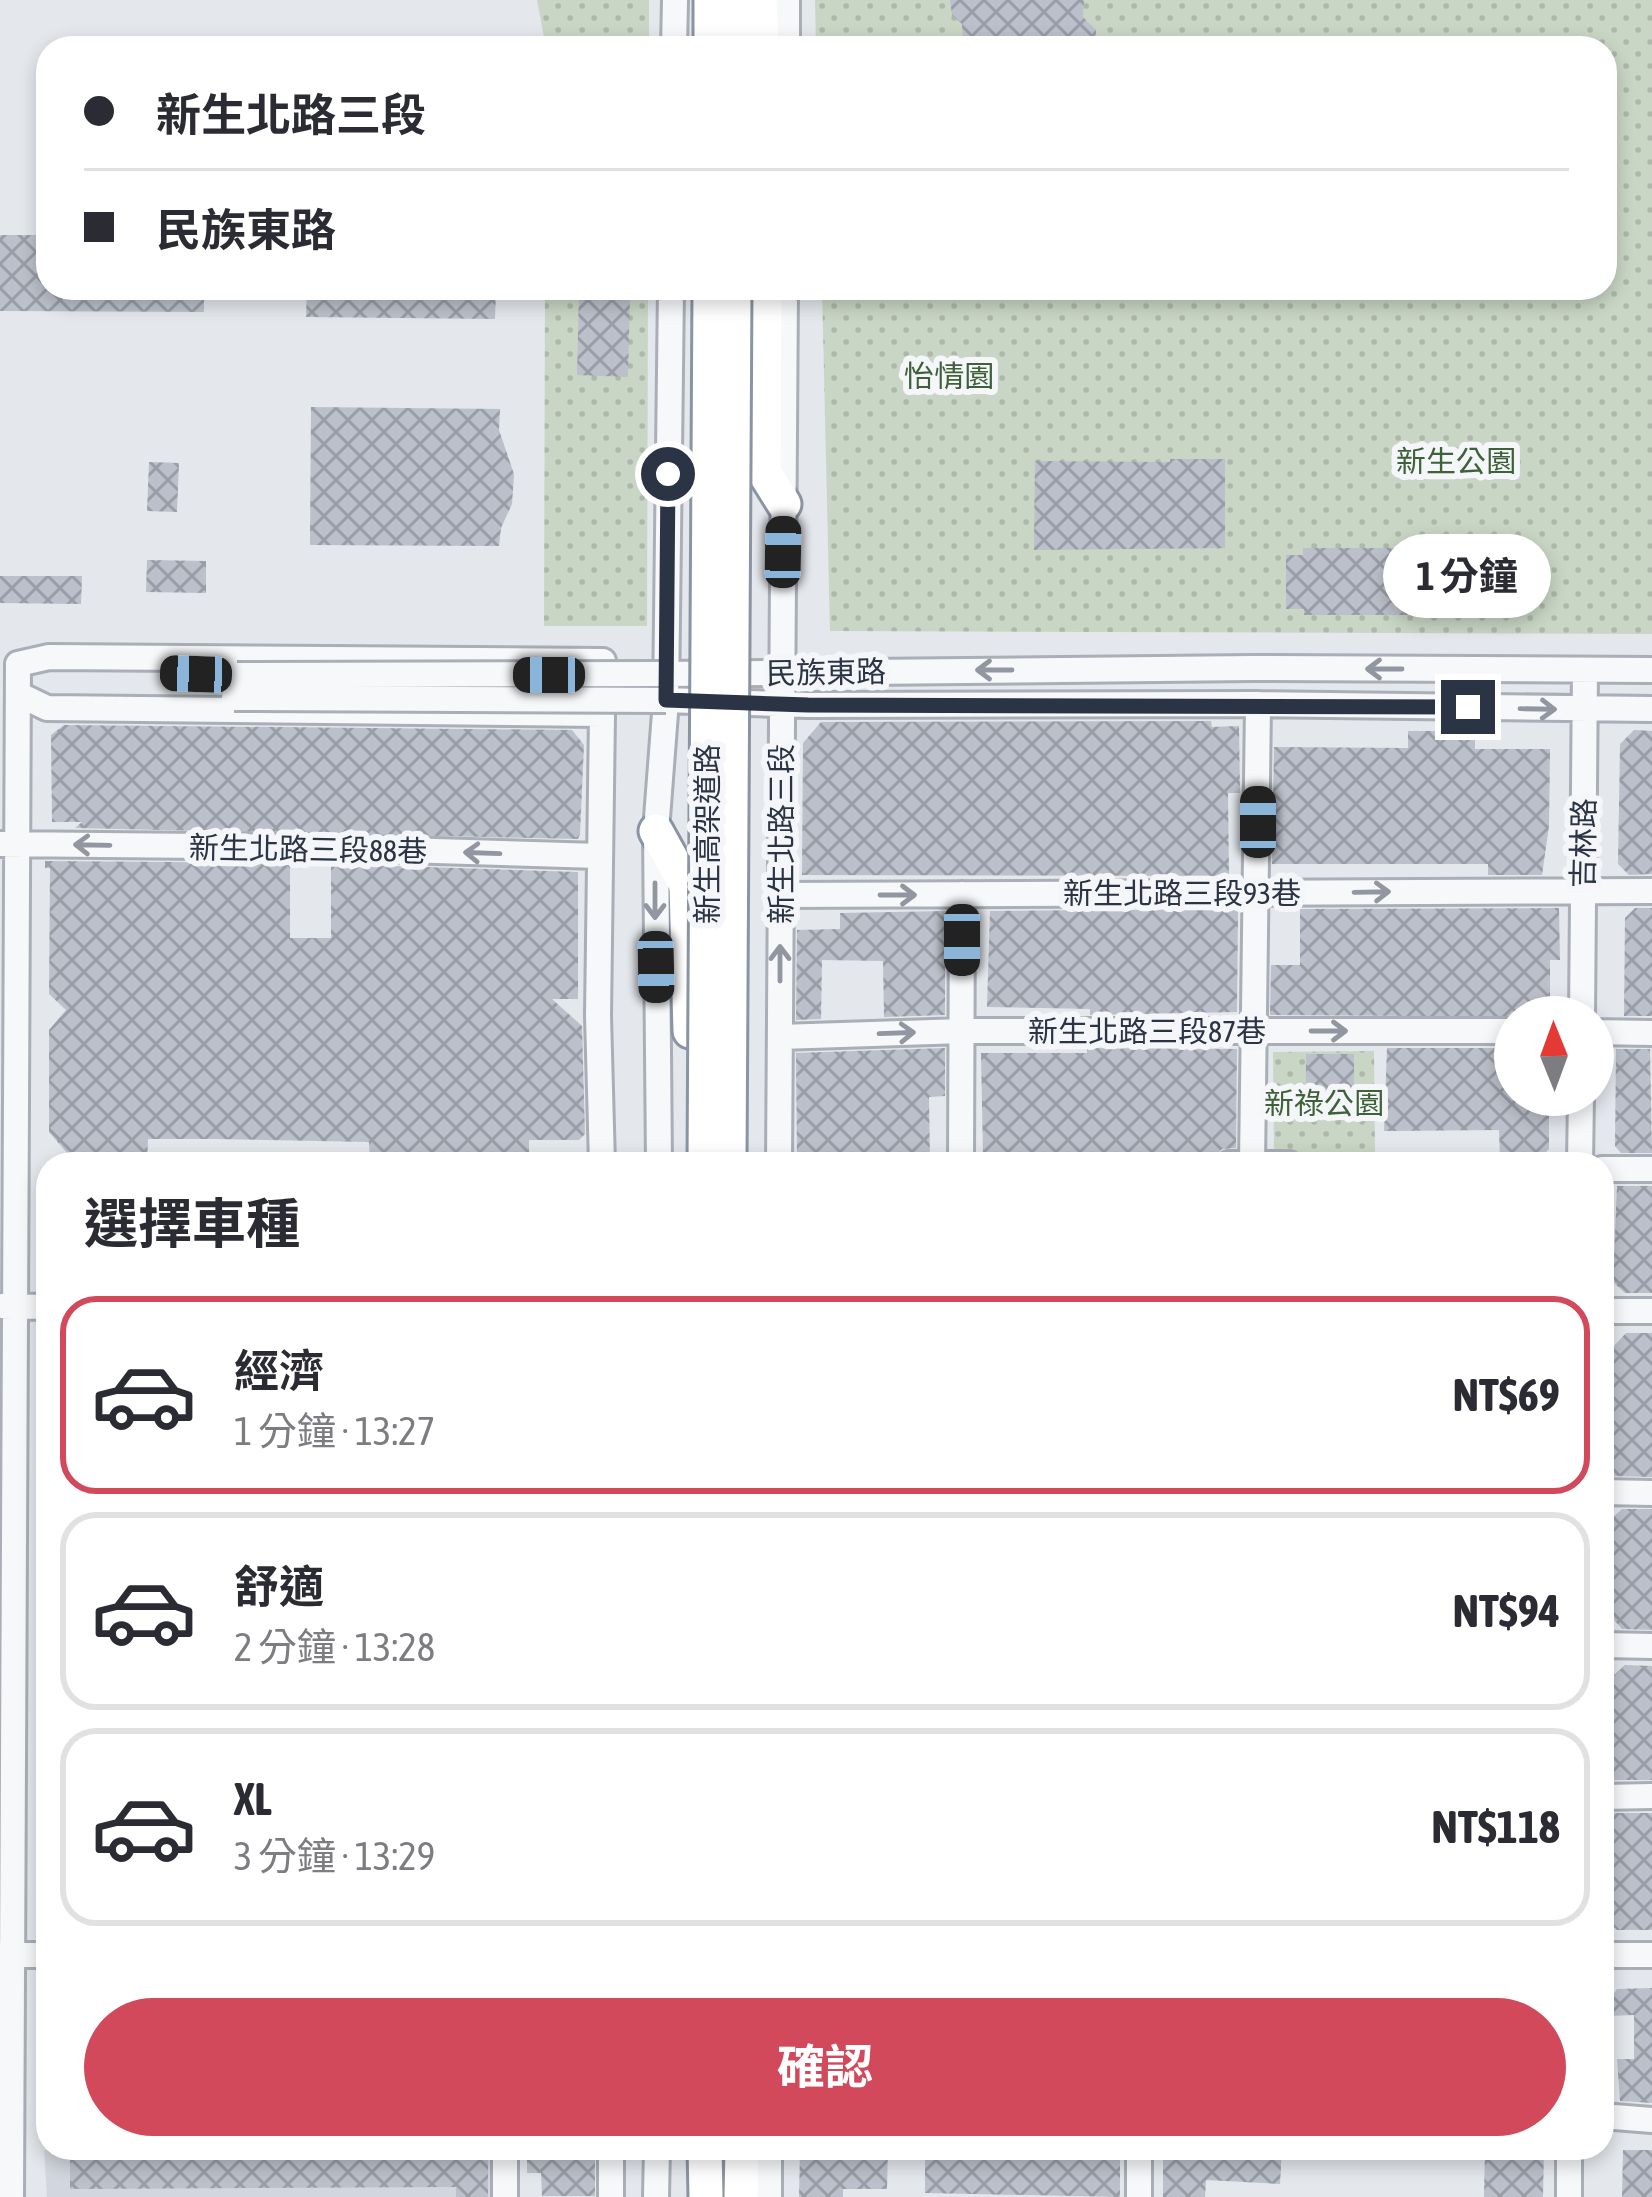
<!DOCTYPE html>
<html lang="zh-TW">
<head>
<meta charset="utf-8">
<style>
  body { margin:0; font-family:"Asap Condensed","Noto Sans TC",sans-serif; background:#f7f7f7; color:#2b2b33; height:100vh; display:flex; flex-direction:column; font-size:45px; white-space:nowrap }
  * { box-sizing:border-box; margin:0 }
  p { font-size:39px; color:#7c7c81 }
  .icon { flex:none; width:66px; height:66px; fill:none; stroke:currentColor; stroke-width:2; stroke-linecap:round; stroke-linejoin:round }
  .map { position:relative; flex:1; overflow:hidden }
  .details { position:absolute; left:36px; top:1152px; width:1578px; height:1008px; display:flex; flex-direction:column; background:#fff; border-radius:36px; box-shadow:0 6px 18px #0003 }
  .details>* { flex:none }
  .hud { position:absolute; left:36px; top:36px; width:1581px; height:264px; border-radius:36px; box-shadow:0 6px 18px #0003; display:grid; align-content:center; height:264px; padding:0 48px; background:#fff }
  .needle { width:78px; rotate:359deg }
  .buttons { position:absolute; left:1494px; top:996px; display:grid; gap:24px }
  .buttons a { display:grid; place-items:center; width:120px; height:120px; border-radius:50%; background:#fff; box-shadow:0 6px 18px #0003; font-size:60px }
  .end { position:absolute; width:54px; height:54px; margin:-27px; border:15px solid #2b3445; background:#fff; box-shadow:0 0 0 6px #fff }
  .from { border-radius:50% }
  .bubble { position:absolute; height:84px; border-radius:42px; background:#fff; box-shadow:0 6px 18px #0003; font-size:39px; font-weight:700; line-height:84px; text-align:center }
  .car { position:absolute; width:36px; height:72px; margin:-36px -18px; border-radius:15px; box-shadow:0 0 9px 3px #0007; background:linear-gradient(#222 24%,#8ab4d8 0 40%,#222 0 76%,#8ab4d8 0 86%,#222 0) }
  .hud b { display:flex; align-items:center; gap:42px; height:114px; font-size:45px }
  .hud b+b { border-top:3px solid #e1e1e2 }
  .hud i { width:30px; height:30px; background:#2b2b33 }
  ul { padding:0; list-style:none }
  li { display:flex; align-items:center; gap:36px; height:198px; margin:0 24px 18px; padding:0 24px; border:6px solid #e1e1e2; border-radius:36px }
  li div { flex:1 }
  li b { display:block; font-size:45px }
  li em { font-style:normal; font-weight:700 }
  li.active { border-color:#d1495b }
  li>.icon { width:108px; height:108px; stroke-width:1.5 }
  h2 { padding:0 48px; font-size:54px; line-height:144px }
  .button { display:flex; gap:24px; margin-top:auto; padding:24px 48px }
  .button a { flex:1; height:138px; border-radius:72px; background:#d1495b; color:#fff; font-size:48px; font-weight:700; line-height:138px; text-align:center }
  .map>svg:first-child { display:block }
  .built { fill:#d2d6de }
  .green { fill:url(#green-dots) }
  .building { fill:url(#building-cross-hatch) }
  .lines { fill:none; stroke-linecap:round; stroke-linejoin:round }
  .minor-casing { stroke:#a9aeb7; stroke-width:30 }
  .highway-casing { stroke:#8b94a3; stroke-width:39 }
  .minor { stroke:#f7f8fa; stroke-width:24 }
  .highway { stroke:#fff; stroke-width:33 }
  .minor-bridge-casing { stroke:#a9aeb7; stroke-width:30; stroke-linecap:butt }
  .highway-bridge-casing { stroke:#8b94a3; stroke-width:39; stroke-linecap:butt }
  .minor-bridge { stroke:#f7f8fa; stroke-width:24 }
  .highway-bridge { stroke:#fff; stroke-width:33 }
  .oneway { stroke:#9196a0 }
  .route { stroke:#2b3445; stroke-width:15 }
  .labels { text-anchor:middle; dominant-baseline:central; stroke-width:12; stroke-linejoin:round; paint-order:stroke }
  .park-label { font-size:30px; fill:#3f6138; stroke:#f4f6f9 }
  .street-label { font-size:30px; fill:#2b3445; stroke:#f4f6f9 }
</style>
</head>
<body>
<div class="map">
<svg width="1652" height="2197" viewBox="0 0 1652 2197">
  <defs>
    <pattern id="green-dots" width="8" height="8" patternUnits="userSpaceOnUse" patternTransform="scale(3)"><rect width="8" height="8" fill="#c9d6c5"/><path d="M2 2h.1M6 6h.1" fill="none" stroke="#adb8ab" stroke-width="1.8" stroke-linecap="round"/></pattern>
    <pattern id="building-cross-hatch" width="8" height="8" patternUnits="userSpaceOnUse" patternTransform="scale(3)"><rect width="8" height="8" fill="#bbc0ca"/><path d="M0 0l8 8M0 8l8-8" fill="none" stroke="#989da6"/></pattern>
  </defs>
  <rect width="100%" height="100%" fill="#e4e7ec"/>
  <path class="built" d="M44,2150L493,2154V2197H47Z"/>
  <path class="green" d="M537,0H649V48H546Z
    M815,0H1652V634L830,631L822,288H1605V48H816Z
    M545,288H648L647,626H544Z
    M1374,1051L1375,1154L1274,1156L1273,1052Z"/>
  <path class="building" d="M950,0H1084L1083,17L1096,30V41L1093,46L971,48L963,41L962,24L952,15Z
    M0,235H48V288H204V312L0,311Z
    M307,288H496L495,319L306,317Z
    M579,294L630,295L628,377L577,375Z
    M311,407L500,409L499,430L514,474L512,504L501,528L499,546L310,545Z
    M1170,459H1225V548L1034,550L1035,461L1170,462Z
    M149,462L179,463L177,512L147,511Z
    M1303,548H1433V615H1304V609H1286V555H1303Z
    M147,560L206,561V593L146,592Z
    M0,576H82L81,604L0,603Z
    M1211,721L1212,727L1239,726L1240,793H1228L1229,876L802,875L803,743L821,722Z
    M64,725L572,730L584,745L580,834L578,839L75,828L82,822H52L51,735Z
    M1634,730L1652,731V874L1629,875L1618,864L1620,744Z
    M1408,731H1475V749H1550L1549,826L1542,875H1488V864H1272L1274,747L1408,748Z
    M45,861L290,863V938H331V864L578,872V999H552L582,1026L585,1134L579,1140H529V1164H370L369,1142L215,1139H148L147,1164H55L68,1154L49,1132V1030L66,1010L49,994L50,868H45Z
    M1559,908L1560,960H1550V1010L1545,1017L1270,1015L1271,965H1300V909Z
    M1635,908H1652V1016H1624L1625,918Z
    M1238,909L1237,1012L1090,1015V1009L987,1007L990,911Z
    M945,911V1015L884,1017L883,961L822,960L821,1019L796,1020L797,930L840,929V913Z
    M945,1048V1096L929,1097L930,1164H797L796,1053Z
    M1087,1048L1237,1049L1236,1148L1222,1149L1215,1156L1060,1159V1153L983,1154L981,1053H1087Z
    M1387,1048H1515V1095H1549V1149L1540,1158L1500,1157L1499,1130L1384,1131Z
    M1616,1049H1650L1652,1153H1621L1615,1146Z
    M1306,1054H1354V1092L1306,1093Z
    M1617,1186H1652V1293H1625L1613,1282Z
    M1626,1333H1652V1477L1612,1476L1613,1347Z
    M1622,1509H1652V1630L1622,1629L1609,1614L1608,1522Z
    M1625,1665L1652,1666V1780H1613V1676Z
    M1615,1813H1652V1930H1617L1605,1919L1607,1820Z
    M1652,1988V2103L1620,2101L1617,2059H1634V2015L1608,2016L1609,2000L1617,1989Z
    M527,2148H589L595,2154V2196H542L541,2173H527Z
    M800,2148H888L887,2189H843V2197H799Z
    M925,2148H1120V2197L925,2193Z
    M1163,2148H1282L1280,2184L1206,2180L1205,2197H1163Z
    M1485,2148H1544L1543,2197H1484Z
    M1623,2150H1652V2197H1622Z
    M488,2154V2197H456V2187L70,2189V2155Z"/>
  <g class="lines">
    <g class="minor-casing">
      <path id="minor" d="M674,48L675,0
        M787,48V0
        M18,664L49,657L603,661
        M666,674L1253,668L1652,670
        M18,694L47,708L602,714L598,1016L602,1164
        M666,700L808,705L1258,704L1652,709
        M0,844L304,847L599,856
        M781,895L1652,891
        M1582,1017L1585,670
        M1593,1032L1652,1033
        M780,1037L963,1031H1515
        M659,1164L656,831L666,700L671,288
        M779,1164L785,288
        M961,1164L962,894
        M1229,1164H1289
        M1252,1164L1258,704
        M1580,1164L1581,1095
        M1602,1169H1652
        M2,1306L48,1307
        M1602,1311H1652
        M1602,1492L1652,1493
        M1602,1645L1652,1646
        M1602,1797L1652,1796
        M0,1955H48
        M1602,1955H1652
        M1602,2116L1652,2120
        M611,2148V2197
        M769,2148V2197
        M11,2197L18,664
        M505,2197V2148
        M656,2197L657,2148
        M1139,2197V2148
        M1569,2197V2148"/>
    </g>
    <g class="highway-casing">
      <path id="highway" d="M760,0L762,48
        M711,48V0
        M735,48V0
        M765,288L764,472L784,504
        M656,831L686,885L690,1031
        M705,2148L706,2197
        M741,2197L742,2148"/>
    </g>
    <use href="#minor" class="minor"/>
    <use href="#highway" class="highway"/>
    <g class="minor-bridge-casing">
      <path id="minor-bridge" d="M237,675L666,674
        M234,698L666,700"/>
    </g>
    <g class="highway-bridge-casing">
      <path id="highway-bridge" d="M705,1164L710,288
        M729,1164L734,288"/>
    </g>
    <use href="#minor-bridge" class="minor-bridge"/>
    <use href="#highway-bridge" class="highway-bridge"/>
  </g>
  <defs><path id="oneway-shaft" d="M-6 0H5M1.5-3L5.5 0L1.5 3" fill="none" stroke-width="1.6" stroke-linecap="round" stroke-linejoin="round" transform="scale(3)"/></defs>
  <g class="oneway">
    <use href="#oneway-shaft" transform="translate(1384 669) rotate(-180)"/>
    <use href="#oneway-shaft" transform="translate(994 670) rotate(180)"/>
    <use href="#oneway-shaft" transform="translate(1538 709) rotate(1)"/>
    <use href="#oneway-shaft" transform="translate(92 845) rotate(-179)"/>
    <use href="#oneway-shaft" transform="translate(482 853) rotate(-178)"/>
    <use href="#oneway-shaft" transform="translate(1372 892) rotate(-1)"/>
    <use href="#oneway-shaft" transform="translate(898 895)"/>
    <use href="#oneway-shaft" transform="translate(655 901) rotate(90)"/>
    <use href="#oneway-shaft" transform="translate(780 963) rotate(-90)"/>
    <use href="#oneway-shaft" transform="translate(1329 1031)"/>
    <use href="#oneway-shaft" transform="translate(897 1033) rotate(-2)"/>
  </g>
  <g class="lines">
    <path class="route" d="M668,474L666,700L808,705L1468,707"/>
  </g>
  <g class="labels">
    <g class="park-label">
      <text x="949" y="376">怡情園</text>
      <text x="1456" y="461">新生公園</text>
      <text x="1324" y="1103">新祿公園</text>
    </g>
    <g class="street-label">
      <text transform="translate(826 672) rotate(-1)">民族東路</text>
      <text transform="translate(707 834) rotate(-90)">新生高架道路</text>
      <text transform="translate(781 834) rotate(-90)">新生北路三段</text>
      <text transform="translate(1583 843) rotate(-89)">吉林路</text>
      <text transform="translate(308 849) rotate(1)">新生北路三段88巷</text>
      <text x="1182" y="893">新生北路三段93巷</text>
      <text x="1147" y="1031">新生北路三段87巷</text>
    </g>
  </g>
</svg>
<div class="buttons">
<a><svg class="needle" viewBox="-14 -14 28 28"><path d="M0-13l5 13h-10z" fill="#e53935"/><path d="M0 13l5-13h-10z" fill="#7c7c81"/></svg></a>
</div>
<i class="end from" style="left:668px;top:474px"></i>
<i class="end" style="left:1468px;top:707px"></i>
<div class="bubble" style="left:1383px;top:534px;width:168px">1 分鐘</div>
<i class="car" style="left:783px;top:552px;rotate:1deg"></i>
<i class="car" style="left:196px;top:674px;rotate:272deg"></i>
<i class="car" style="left:549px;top:675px;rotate:270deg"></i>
<i class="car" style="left:1258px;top:822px;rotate:0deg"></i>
<i class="car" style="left:962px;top:940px;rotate:180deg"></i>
<i class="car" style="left:656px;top:967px;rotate:179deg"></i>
<div class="hud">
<b><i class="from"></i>新生北路三段</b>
<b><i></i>民族東路</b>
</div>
<section class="details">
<h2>選擇車種</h2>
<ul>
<li class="active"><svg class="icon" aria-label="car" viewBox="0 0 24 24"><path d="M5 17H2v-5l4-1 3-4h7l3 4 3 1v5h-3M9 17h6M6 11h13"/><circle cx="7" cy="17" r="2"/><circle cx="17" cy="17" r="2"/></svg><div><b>經濟</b><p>1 分鐘 · 13:27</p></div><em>NT$69</em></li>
<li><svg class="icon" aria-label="car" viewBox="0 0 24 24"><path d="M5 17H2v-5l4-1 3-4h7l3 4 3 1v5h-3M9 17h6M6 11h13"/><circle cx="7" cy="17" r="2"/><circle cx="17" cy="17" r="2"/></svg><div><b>舒適</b><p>2 分鐘 · 13:28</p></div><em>NT$94</em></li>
<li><svg class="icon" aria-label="car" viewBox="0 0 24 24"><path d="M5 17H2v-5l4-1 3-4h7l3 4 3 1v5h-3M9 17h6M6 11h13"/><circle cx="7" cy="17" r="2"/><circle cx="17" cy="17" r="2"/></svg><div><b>XL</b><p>3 分鐘 · 13:29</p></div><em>NT$118</em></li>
</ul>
<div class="button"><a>確認</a></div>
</section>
</div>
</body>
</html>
